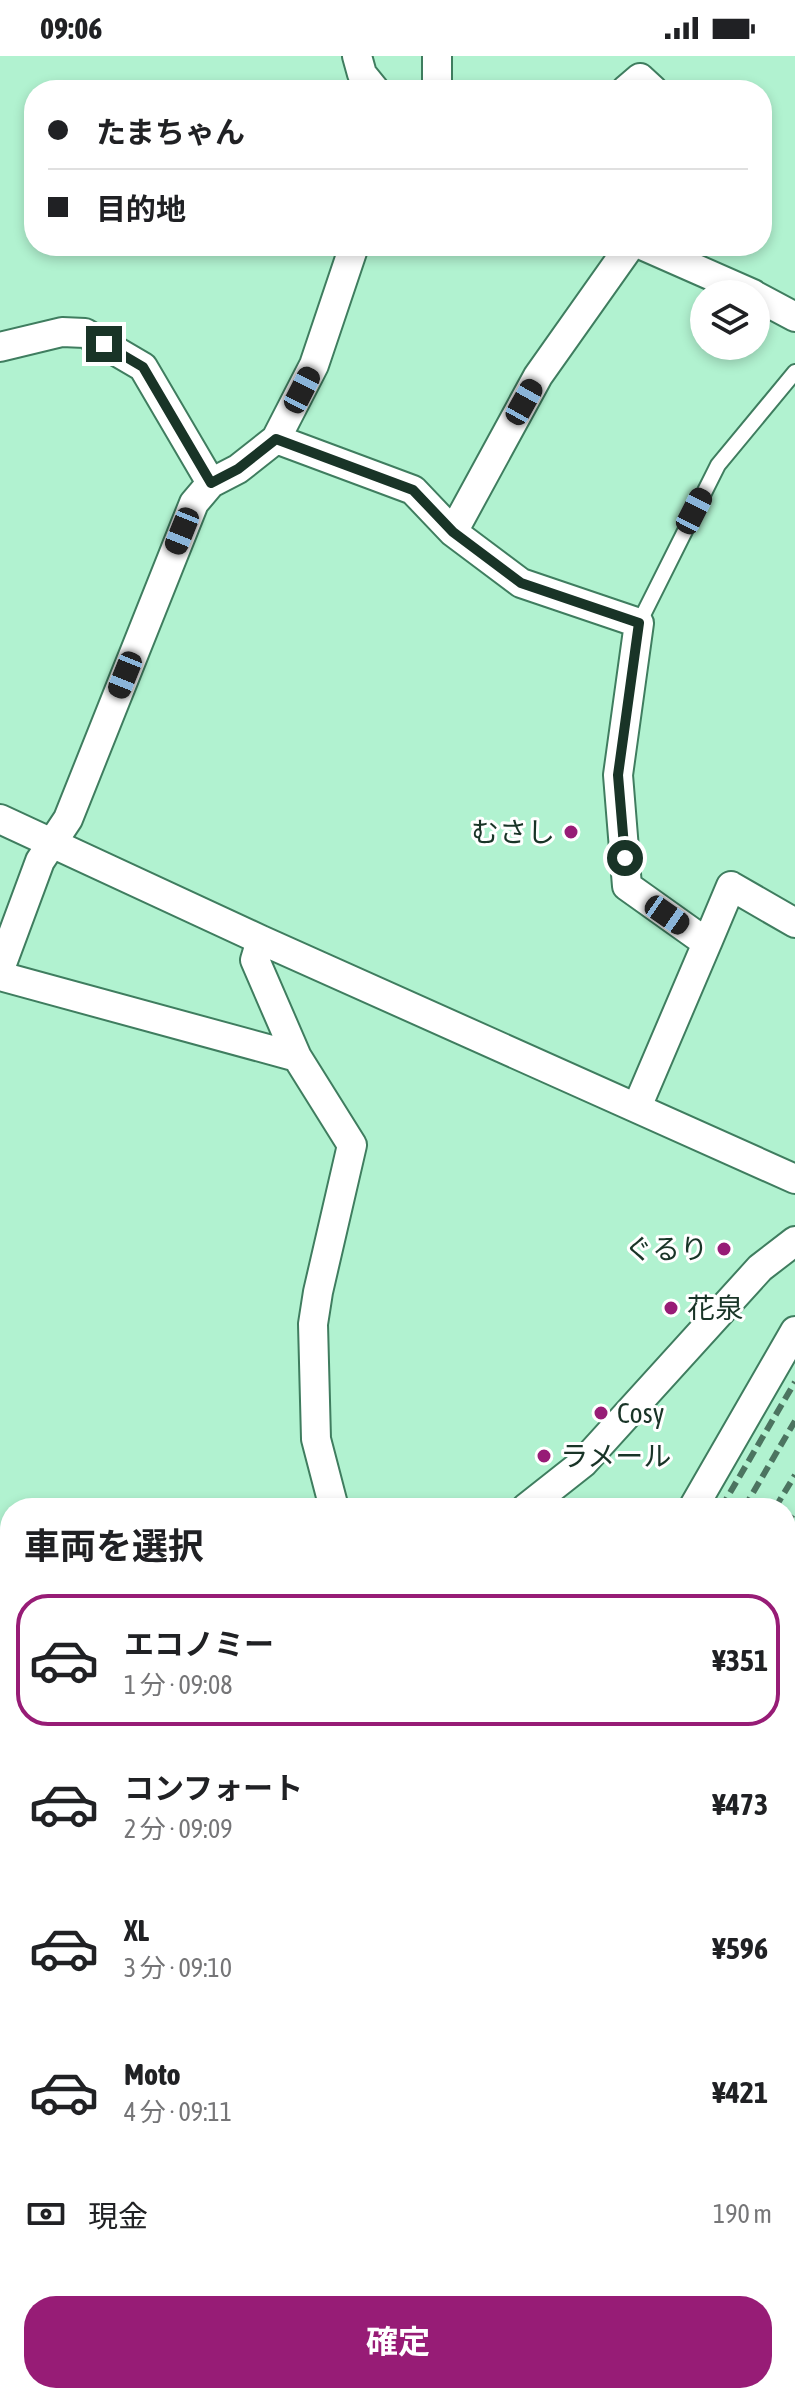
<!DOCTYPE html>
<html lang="ja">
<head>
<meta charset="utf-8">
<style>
  body { margin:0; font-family:"Asap Condensed","Noto Sans JP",sans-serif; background:#f2f2f2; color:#202124; height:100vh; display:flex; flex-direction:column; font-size:30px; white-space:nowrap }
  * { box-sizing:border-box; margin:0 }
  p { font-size:26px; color:#757577 }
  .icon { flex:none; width:44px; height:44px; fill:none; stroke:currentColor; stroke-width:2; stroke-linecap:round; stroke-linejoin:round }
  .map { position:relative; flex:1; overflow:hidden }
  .panel { position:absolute; left:0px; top:1442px; width:796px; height:906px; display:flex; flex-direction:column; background:#fff; border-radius:32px 32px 0 0; box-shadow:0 4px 12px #0003 }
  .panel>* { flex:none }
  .top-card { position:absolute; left:24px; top:24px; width:748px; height:176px; border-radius:32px; box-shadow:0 4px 12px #0003; display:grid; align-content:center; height:176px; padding:0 24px; background:#fff }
  .fabs { position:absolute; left:690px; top:224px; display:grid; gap:16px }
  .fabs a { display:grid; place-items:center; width:80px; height:80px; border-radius:50%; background:#fff; box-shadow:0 4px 12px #0003; font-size:40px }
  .end { position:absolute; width:36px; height:36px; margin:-18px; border:10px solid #193427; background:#fff; box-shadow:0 0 0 4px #fff }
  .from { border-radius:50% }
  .car { position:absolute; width:24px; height:48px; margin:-24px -12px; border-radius:10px; box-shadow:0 0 6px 2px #0007; background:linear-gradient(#222 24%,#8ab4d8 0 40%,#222 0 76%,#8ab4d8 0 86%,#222 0) }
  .top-card b { display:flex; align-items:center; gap:28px; height:76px; font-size:30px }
  .top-card b+b { border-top:2px solid #e0e0e0 }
  .top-card i { width:20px; height:20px; background:#202124 }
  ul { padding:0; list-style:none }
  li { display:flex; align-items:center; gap:24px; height:132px; margin:0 16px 12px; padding:0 8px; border:4px solid transparent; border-radius:32px }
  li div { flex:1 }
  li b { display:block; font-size:30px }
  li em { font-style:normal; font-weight:700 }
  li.selected { border-color:#971c76 }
  li>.icon { width:72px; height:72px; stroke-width:1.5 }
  h2 { padding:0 24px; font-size:36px; line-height:96px }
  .pay { display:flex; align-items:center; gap:20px; height:88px; padding:0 24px; font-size:30px }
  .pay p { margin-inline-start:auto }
  .primary-button { display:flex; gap:16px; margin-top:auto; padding:16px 24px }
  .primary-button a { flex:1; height:92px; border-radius:32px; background:#971c76; color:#fff; font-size:32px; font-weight:700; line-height:92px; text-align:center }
  .status { display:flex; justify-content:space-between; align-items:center; height:56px; padding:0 40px; background:#fff; direction:ltr }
  .status svg { height:22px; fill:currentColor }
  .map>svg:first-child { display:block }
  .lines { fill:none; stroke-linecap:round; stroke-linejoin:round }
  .service-casing { stroke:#3f7d5f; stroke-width:18 }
  .minor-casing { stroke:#3f7d5f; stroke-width:32 }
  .service { stroke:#fff; stroke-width:14 }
  .minor { stroke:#fff; stroke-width:28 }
  .rail { stroke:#4c7460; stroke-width:6; stroke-dasharray:12 6; stroke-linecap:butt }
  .route { stroke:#193427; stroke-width:10 }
  .poi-dot { fill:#971c76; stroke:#fff; stroke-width:3 }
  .labels { text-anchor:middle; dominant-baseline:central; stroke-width:6; stroke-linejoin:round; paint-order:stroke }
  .poi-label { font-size:28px; fill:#193427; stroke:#fff; text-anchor:start }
</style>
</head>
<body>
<div class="status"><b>09:06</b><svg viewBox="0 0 49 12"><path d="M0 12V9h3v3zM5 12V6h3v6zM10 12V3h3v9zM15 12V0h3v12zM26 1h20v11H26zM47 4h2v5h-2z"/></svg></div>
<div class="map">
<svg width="795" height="2347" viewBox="0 0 795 2347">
  <rect width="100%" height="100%" fill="#b1f2d0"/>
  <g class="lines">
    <g class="service-casing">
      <path id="service" d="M639,567L718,409L795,316
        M786,2125L795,2127
        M786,2222L795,2224
        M17,2338L30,2347"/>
    </g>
    <g class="minor-casing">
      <path id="minor" d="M357,0L362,18L375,34
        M437,0V34
        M626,34L640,22L653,34
        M644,190L753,238
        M756,240L795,261
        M0,291L62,276L85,277L143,311L211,427
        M276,383L413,434L453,476L521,527L639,567L618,719L627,830L707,887L637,1051
        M453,476L538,320L630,190
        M0,763L261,884L795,1123
        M261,884L255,904L297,1001L352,1089L318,1236L313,1268L316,1383L334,1452
        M707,887L731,830L795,867
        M0,913L40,805L68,763L194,447L211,427L238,413L276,383L314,309L354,190
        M0,920L297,1001
        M526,1452L583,1407L760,1212L795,1185
        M693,1452L795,1275
        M0,1703L10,1699
        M786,1919L795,1880
        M0,2047L10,2043
        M0,2245C8,2268 6,2293 0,2316
        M83,2347L89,2338
        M223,2347L229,2338
        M684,2347L686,2338"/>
    </g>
    <use href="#service" class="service"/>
    <use href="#minor" class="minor"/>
    <path class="rail" d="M721,1452L795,1326
      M744,1452L795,1365
      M775,1452L795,1419
      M786,1469L795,1455
      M114,2347L120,2338
      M136,2347L143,2338
      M165,2347L171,2338
      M188,2347L194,2338"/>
  </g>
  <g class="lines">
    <path class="route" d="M104,288L143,311L211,427L238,413L276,383L413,434L453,476L521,527L639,567L618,719L625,802"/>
  </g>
  <g class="poi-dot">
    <circle cx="571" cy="776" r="8"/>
    <circle cx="724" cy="1193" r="8"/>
    <circle cx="671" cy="1252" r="8"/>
    <circle cx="601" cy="1357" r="8"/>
    <circle cx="544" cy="1400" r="8"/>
  </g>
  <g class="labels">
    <g class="poi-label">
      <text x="555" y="776" text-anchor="end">むさし</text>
      <text x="708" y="1193" text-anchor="end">ぐるり</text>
      <text x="687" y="1252">花泉</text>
      <text x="617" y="1357">Cosy</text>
      <text x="560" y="1400">ラメール</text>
    </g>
  </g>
</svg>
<div class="fabs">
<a><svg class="icon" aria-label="layers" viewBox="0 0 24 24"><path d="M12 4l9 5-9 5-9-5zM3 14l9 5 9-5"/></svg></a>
</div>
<i class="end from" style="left:625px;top:802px"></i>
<i class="end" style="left:104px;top:288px"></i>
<i class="car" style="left:302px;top:334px;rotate:27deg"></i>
<i class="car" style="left:524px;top:346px;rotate:29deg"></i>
<i class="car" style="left:694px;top:455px;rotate:27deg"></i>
<i class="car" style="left:182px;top:475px;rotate:202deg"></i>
<i class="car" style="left:125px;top:619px;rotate:202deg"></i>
<i class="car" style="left:667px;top:859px;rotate:125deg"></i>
<div class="top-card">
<b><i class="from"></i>たまちゃん</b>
<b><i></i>目的地</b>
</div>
<section class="panel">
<h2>車両を選択</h2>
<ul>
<li class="selected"><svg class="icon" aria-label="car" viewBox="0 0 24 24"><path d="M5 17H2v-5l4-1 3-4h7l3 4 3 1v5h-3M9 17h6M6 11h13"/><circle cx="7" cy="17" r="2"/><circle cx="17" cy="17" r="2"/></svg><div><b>エコノミー</b><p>1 分 · 09:08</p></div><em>¥351</em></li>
<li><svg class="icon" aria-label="car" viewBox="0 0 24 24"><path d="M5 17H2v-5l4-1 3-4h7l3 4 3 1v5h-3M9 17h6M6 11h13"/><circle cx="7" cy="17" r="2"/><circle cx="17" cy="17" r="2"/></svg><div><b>コンフォート</b><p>2 分 · 09:09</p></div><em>¥473</em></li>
<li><svg class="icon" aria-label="car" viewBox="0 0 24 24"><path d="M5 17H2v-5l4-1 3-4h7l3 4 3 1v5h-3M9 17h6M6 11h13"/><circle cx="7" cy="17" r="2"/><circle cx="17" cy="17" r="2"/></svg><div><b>XL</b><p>3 分 · 09:10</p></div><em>¥596</em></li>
<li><svg class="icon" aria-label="car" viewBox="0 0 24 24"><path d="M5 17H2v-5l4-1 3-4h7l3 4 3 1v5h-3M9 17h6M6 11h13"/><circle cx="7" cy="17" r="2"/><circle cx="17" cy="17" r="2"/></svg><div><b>Moto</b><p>4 分 · 09:11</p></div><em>¥421</em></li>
</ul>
<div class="pay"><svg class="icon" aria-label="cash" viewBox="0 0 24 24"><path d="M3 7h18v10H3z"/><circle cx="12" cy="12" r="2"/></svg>現金<p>190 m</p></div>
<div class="primary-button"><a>確定</a></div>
</section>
</div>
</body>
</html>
